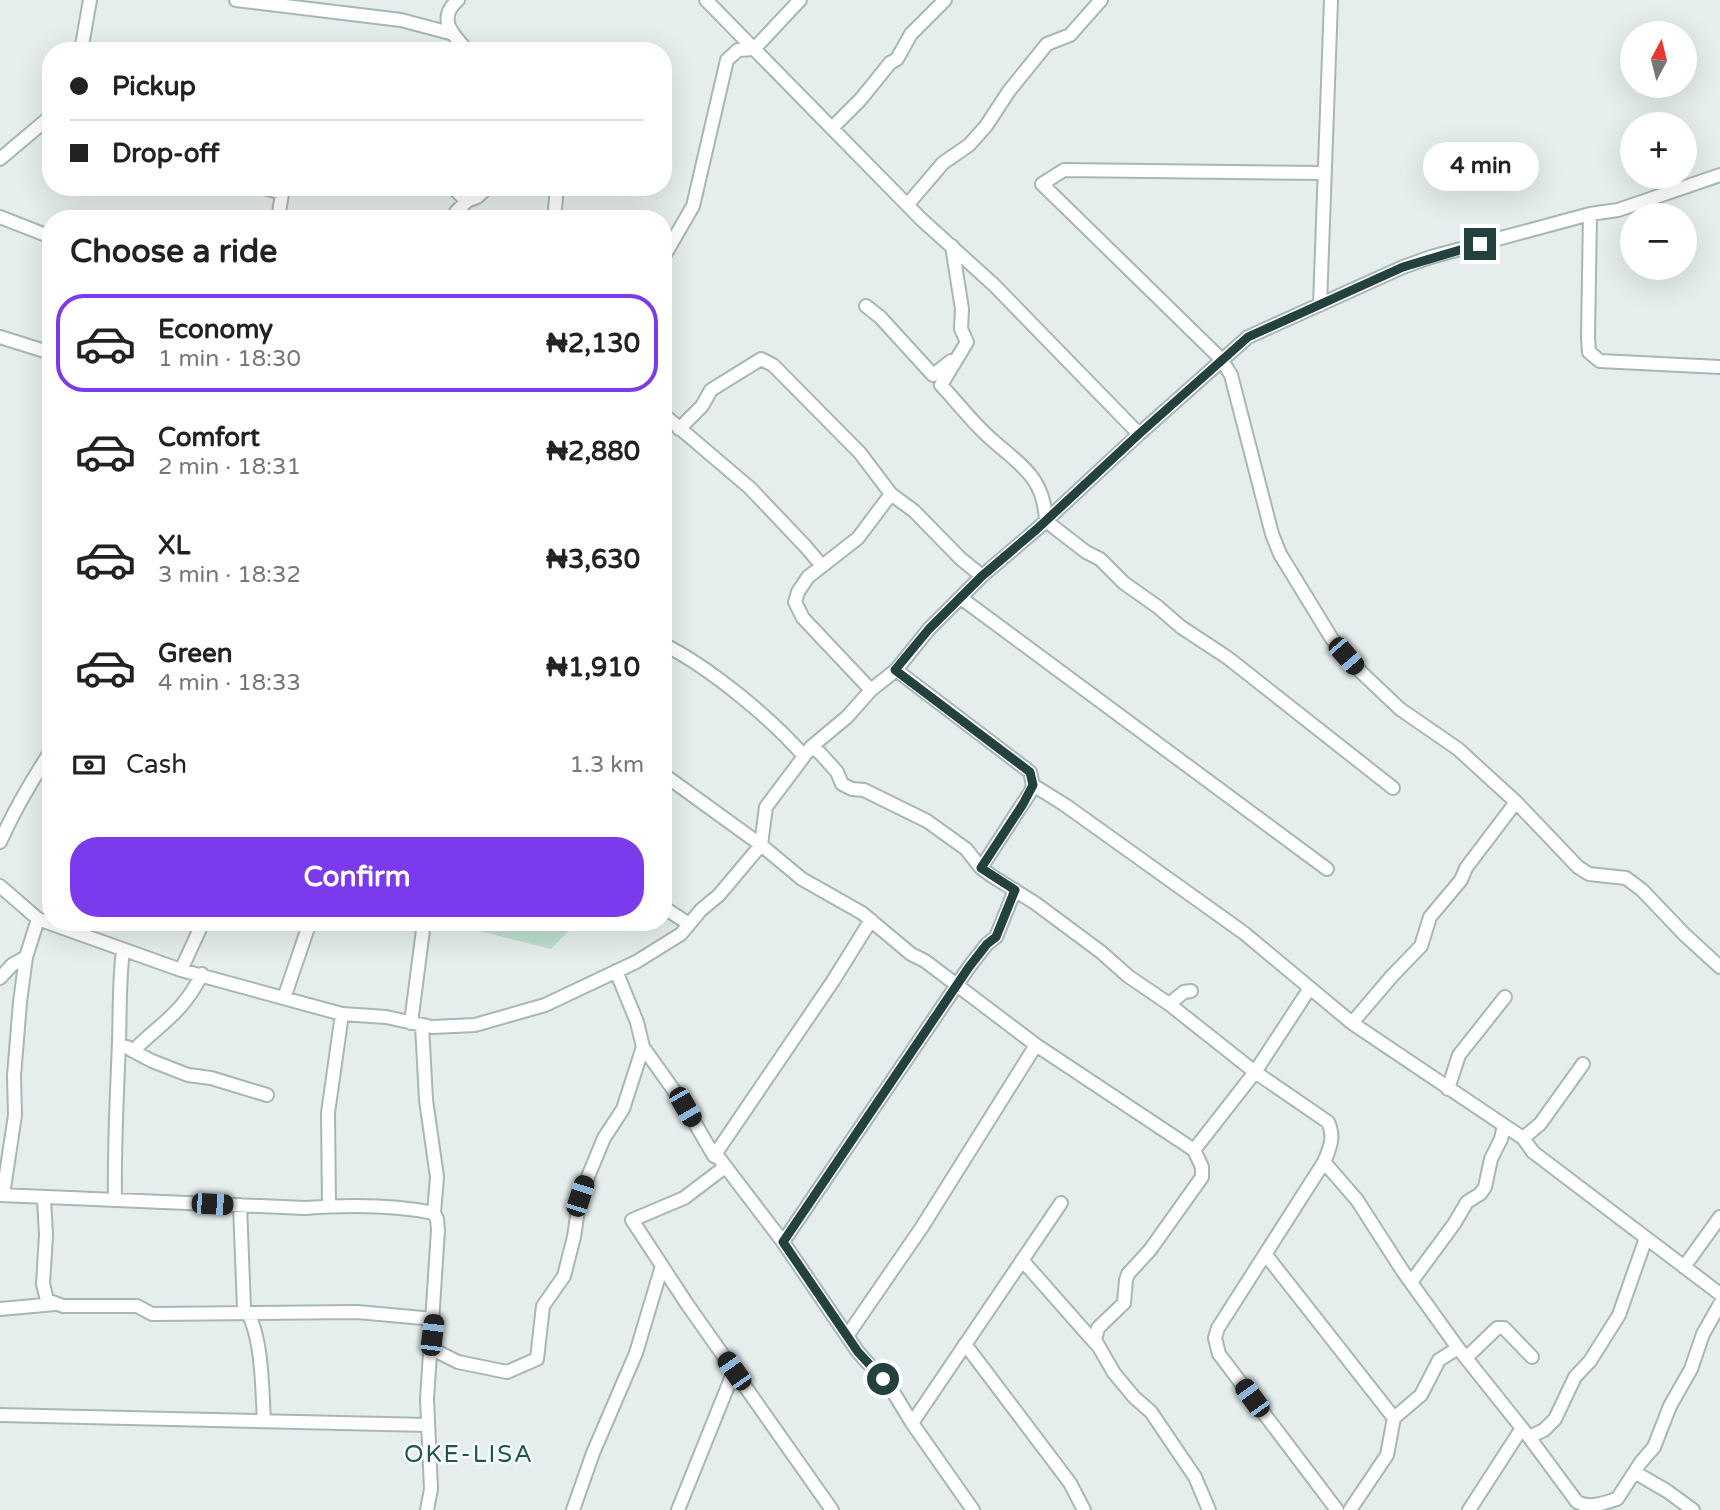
<!DOCTYPE html>
<html lang="en">
<head>
<meta charset="utf-8">
<style>
  body { margin:0; font-family:"Varela Round",sans-serif; background:#f6f6f6; color:#222; height:100vh; display:flex; flex-direction:column; font-size:26px; white-space:nowrap }
  * { box-sizing:border-box; margin:0 }
  p { font-size:23px; color:#767676 }
  .icon { flex:none; width:38px; height:38px; fill:none; stroke:currentColor; stroke-width:2; stroke-linecap:round; stroke-linejoin:round }
  .map { position:relative; flex:1; overflow:hidden }
  .panel { position:absolute; left:42px; top:210px; width:630px; height:721px; display:flex; flex-direction:column; background:#fff; border-radius:28px; box-shadow:0 7px 28px #0002 }
  .panel>* { flex:none }
  .guide { position:absolute; left:42px; top:42px; width:630px; height:154px; border-radius:28px; box-shadow:0 7px 28px #0002; display:grid; align-content:center; height:154px; padding:0 28px; background:#fff }
  .needle { width:46px; rotate:7deg }
  .controls { position:absolute; left:1620px; top:21px; display:grid; gap:14px }
  .controls a { display:grid; place-items:center; width:77px; height:77px; border-radius:50%; background:#fff; box-shadow:0 7px 28px #0002; font-size:35px }
  .end { position:absolute; width:32px; height:32px; margin:-16px; border:9px solid #23413f; background:#fff; box-shadow:0 0 0 4px #fff }
  .from { border-radius:50% }
  .bubble { position:absolute; height:49px; border-radius:24px; background:#fff; box-shadow:0 7px 28px #0002; font-size:23px; font-weight:700; line-height:49px; text-align:center }
  .car { position:absolute; width:21px; height:42px; margin:-21px -10px; border-radius:9px; box-shadow:0 0 5px 2px #0007; background:linear-gradient(#222 24%,#8ab4d8 0 40%,#222 0 76%,#8ab4d8 0 86%,#222 0) }
  .guide b { display:flex; align-items:center; gap:24px; height:66px; font-size:26px }
  .guide b+b { border-top:2px solid #e0e0e0 }
  .guide i { width:18px; height:18px; background:#222 }
  ul { padding:0; list-style:none }
  li { display:flex; align-items:center; gap:21px; height:98px; margin:0 14px 10px; padding:0 14px; border:4px solid transparent; border-radius:28px }
  li div { flex:1 }
  li b { display:block; font-size:26px }
  li em { font-style:normal; font-weight:700 }
  li.active { border-color:#7c3aed }
  li>.icon { width:63px; height:63px; stroke-width:1.5 }
  h2 { padding:0 28px; font-size:32px; line-height:84px }
  .pay { display:flex; align-items:center; gap:18px; height:77px; padding:0 28px; font-size:26px }
  .pay p { margin-inline-start:auto }
  .cta { display:flex; gap:14px; margin-top:auto; padding:14px 28px }
  .cta a { flex:1; height:80px; border-radius:28px; background:#7c3aed; color:#fff; font-size:28px; font-weight:700; line-height:80px; text-align:center }
  .map>svg:first-child { display:block }
  .green { fill:#bee0ce }
  .lines { fill:none; stroke-linecap:round; stroke-linejoin:round }
  .minor-casing { stroke:#a7b7b5; stroke-width:16 }
  .minor { stroke:#fff; stroke-width:12 }
  .route { stroke:#23413f; stroke-width:9 }
  .labels { text-anchor:middle; dominant-baseline:central; stroke-width:5; stroke-linejoin:round; paint-order:stroke }
  .quarter-label { font-size:24px; letter-spacing:2px; fill:#1e5452; stroke:#f6fbf9 }
</style>
</head>
<body>
<div class="map">
<svg width="1720" height="1510" viewBox="0 0 1720 1510">
  <rect width="100%" height="100%" fill="#e5eeec"/>
  <path class="green" d="M456,922H577L551,949L464,927Z"/>
  <g class="lines">
    <g class="minor-casing">
      <path id="minor" d="M236,0L401,20L450,33
        M458,0C436,19 453,35 468,51
        M706,0L921,219L994,285L1139,434
        M81,51L90,0
        M833,127L861,99L890,63L897,59L911,34L945,0
        M0,159L51,116
        M1324,173L1064,170L1042,184L1221,359L1231,375L1272,534L1280,554L1332,639L1361,672L1400,709L1458,749L1516,802L1578,867L1589,874L1626,878L1642,890L1684,934L1720,967
        M261,187L282,193
        M452,187L467,201L477,197L488,187
        M908,204L943,163L969,145L986,126L1009,91L1047,44L1070,35L1101,0
        M1590,214L1588,338L1589,352L1600,361L1720,367
        M0,217L51,237
        M278,219L283,187
        M454,219L456,212L467,201
        M554,219L557,187
        M952,246L962,309L961,329L967,342L941,385C957,402 972,422 990,438C1020,465 1044,476 1046,521L1086,552L1100,559L1124,583L1158,607L1181,627L1228,658L1393,788
        M663,258L693,206L727,60L738,50L754,49L800,0
        M1320,305L1331,0
        M866,306L880,317L933,375L951,361
        M0,337L51,353
        M663,414L750,488L806,547L822,566
        M679,429L702,406L711,390L761,359L773,365L860,453L891,494L914,511L961,559L982,576
        M961,598L1327,869
        M663,644C709,667 770,717 804,756
        M896,670L1030,772L1033,785L1031,791L981,868
        M871,690L803,618L795,602L798,592L808,577L858,538L891,494
        M811,747L820,753L837,772L842,784L852,789L864,790L927,821L966,849L981,868L992,876L1035,903L1101,952L1128,976L1169,1004L1184,992L1191,991
        M663,774L761,845L802,879L862,913L911,954L925,961L1036,1045L1194,1150L1202,1167V1177L1150,1250L1128,1274L1126,1280L1124,1303L1098,1328L1095,1340L1114,1373L1134,1397L1151,1412L1195,1477L1209,1510
        M1033,785L1065,805L1244,933L1352,1023L1523,1138L1540,1124L1583,1064
        M0,842C14,811 32,780 51,751
        M0,886L38,919L181,970L342,1014L386,1017L432,1027L475,1025L545,1005L636,962L681,934L701,910L719,895L761,845L766,807L811,747L847,717L871,690L896,670L929,629L982,576L1037,529L1139,434L1248,337L1403,267L1431,257L1590,214L1618,210L1720,175
        M663,907L689,924
        M181,970L203,922
        M616,971L637,1022L643,1047L685,1106L714,1156L719,1158L783,1242L858,1352L892,1390L912,1423L973,1510
        M0,978L12,965L26,957
        M1310,988L1255,1072L1328,1122C1335,1137 1330,1148 1324,1162L1218,1328L1215,1338L1219,1354L1337,1510
        M284,998L310,922
        M1169,1004L1255,1072L1194,1150
        M411,1023L424,922
        M1352,1023L1392,976L1421,946L1430,917L1461,880L1466,868L1516,802
        M422,1025L426,1100L437,1177L434,1213L437,1219L438,1230L427,1399L431,1489L427,1510
        M127,1047L133,1051C162,1022 182,1014 202,974
        M133,1051L152,1061L188,1075L211,1078L267,1095
        M1448,1089L1459,1055L1505,997
        M1523,1138L1533,1152L1720,1294
        M714,1156L833,981L871,920
        M1324,1162L1357,1200L1402,1270L1458,1348L1529,1437L1577,1502C1591,1509 1603,1503 1617,1499L1641,1462L1654,1447L1670,1406L1691,1369L1703,1334L1720,1304
        M725,1167L684,1198L632,1220L687,1304L832,1510
        M0,1195L305,1208C345,1205 395,1205 434,1213
        M3,1195L15,1115L14,1076L20,1002L26,957L38,919
        M44,1199L46,1235L43,1284L47,1300L63,1306H137L152,1314L357,1312L434,1319
        M115,1199C114,1146 117,1095 119,1042C120,1011 119,981 123,950
        M240,1205L244,1308C263,1331 262,1392 264,1421
        M329,1206L328,1113L342,1014
        M783,1242L969,967L987,944L996,937L1015,890
        M1266,1255L1394,1418
        M1022,1260L1097,1345
        M1684,1267L1720,1217
        M1412,1281L1454,1224L1467,1202L1480,1194L1485,1187L1491,1159L1501,1139L1504,1125
        M0,1309L55,1304
        M847,1336L922,1227L1036,1045
        M965,1344L1070,1483L1084,1510
        M430,1351L438,1352L458,1362L507,1372L537,1359L543,1306L564,1276L574,1237L580,1196L604,1138L623,1109L643,1047
        M1466,1358L1497,1328H1504L1532,1357
        M0,1415L428,1425
        M912,1423L1061,1203
        M1529,1437L1544,1430L1555,1419L1575,1377L1590,1361L1619,1315L1646,1238
        M1636,1473L1667,1491L1693,1510
        M573,1510L593,1453L636,1353L662,1266
        M678,1510L734,1371
        M1350,1510L1387,1455L1394,1418L1421,1395L1439,1360L1458,1348
        M1469,1510L1522,1428"/>
    </g>
    <use href="#minor" class="minor"/>
  </g>
  <g class="lines">
    <path class="route" d="M883,1379L858,1352L783,1242L969,967L987,944L996,937L1015,890L981,868L1023,804L1033,785L1030,772L895,670L929,629L982,576L1037,529L1139,434L1248,337L1403,267L1480,244"/>
  </g>
  <g class="labels">
    <g class="quarter-label">
      <text x="469" y="1454">OKE-LISA</text>
    </g>
  </g>
</svg>
<div class="controls">
<a><svg class="needle" viewBox="-14 -14 28 28"><path d="M0-13l5 13h-10z" fill="#e53935"/><path d="M0 13l5-13h-10z" fill="#767676"/></svg></a>
<a>+</a>
<a>−</a>
</div>
<i class="end from" style="left:883px;top:1379px"></i>
<i class="end" style="left:1480px;top:244px"></i>
<div class="bubble" style="left:1423px;top:142px;width:116px">4 min</div>
<i class="car" style="left:1346px;top:656px;rotate:139deg"></i>
<i class="car" style="left:685px;top:1107px;rotate:150deg"></i>
<i class="car" style="left:580px;top:1196px;rotate:18deg"></i>
<i class="car" style="left:212px;top:1204px;rotate:93deg"></i>
<i class="car" style="left:432px;top:1335px;rotate:7deg"></i>
<i class="car" style="left:734px;top:1371px;rotate:325deg"></i>
<i class="car" style="left:1252px;top:1398px;rotate:324deg"></i>
<div class="guide">
<b><i class="from"></i>Pickup</b>
<b><i></i>Drop-off</b>
</div>
<section class="panel">
<h2>Choose a ride</h2>
<ul>
<li class="active"><svg class="icon" aria-label="car" viewBox="0 0 24 24"><path d="M5 17H2v-5l4-1 3-4h7l3 4 3 1v5h-3M9 17h6M6 11h13"/><circle cx="7" cy="17" r="2"/><circle cx="17" cy="17" r="2"/></svg><div><b>Economy</b><p>1 min · 18:30</p></div><em>₦2,130</em></li>
<li><svg class="icon" aria-label="car" viewBox="0 0 24 24"><path d="M5 17H2v-5l4-1 3-4h7l3 4 3 1v5h-3M9 17h6M6 11h13"/><circle cx="7" cy="17" r="2"/><circle cx="17" cy="17" r="2"/></svg><div><b>Comfort</b><p>2 min · 18:31</p></div><em>₦2,880</em></li>
<li><svg class="icon" aria-label="car" viewBox="0 0 24 24"><path d="M5 17H2v-5l4-1 3-4h7l3 4 3 1v5h-3M9 17h6M6 11h13"/><circle cx="7" cy="17" r="2"/><circle cx="17" cy="17" r="2"/></svg><div><b>XL</b><p>3 min · 18:32</p></div><em>₦3,630</em></li>
<li><svg class="icon" aria-label="car" viewBox="0 0 24 24"><path d="M5 17H2v-5l4-1 3-4h7l3 4 3 1v5h-3M9 17h6M6 11h13"/><circle cx="7" cy="17" r="2"/><circle cx="17" cy="17" r="2"/></svg><div><b>Green</b><p>4 min · 18:33</p></div><em>₦1,910</em></li>
</ul>
<div class="pay"><svg class="icon" aria-label="cash" viewBox="0 0 24 24"><path d="M3 7h18v10H3z"/><circle cx="12" cy="12" r="2"/></svg>Cash<p>1.3 km</p></div>
<div class="cta"><a>Confirm</a></div>
</section>
</div>
</body>
</html>
